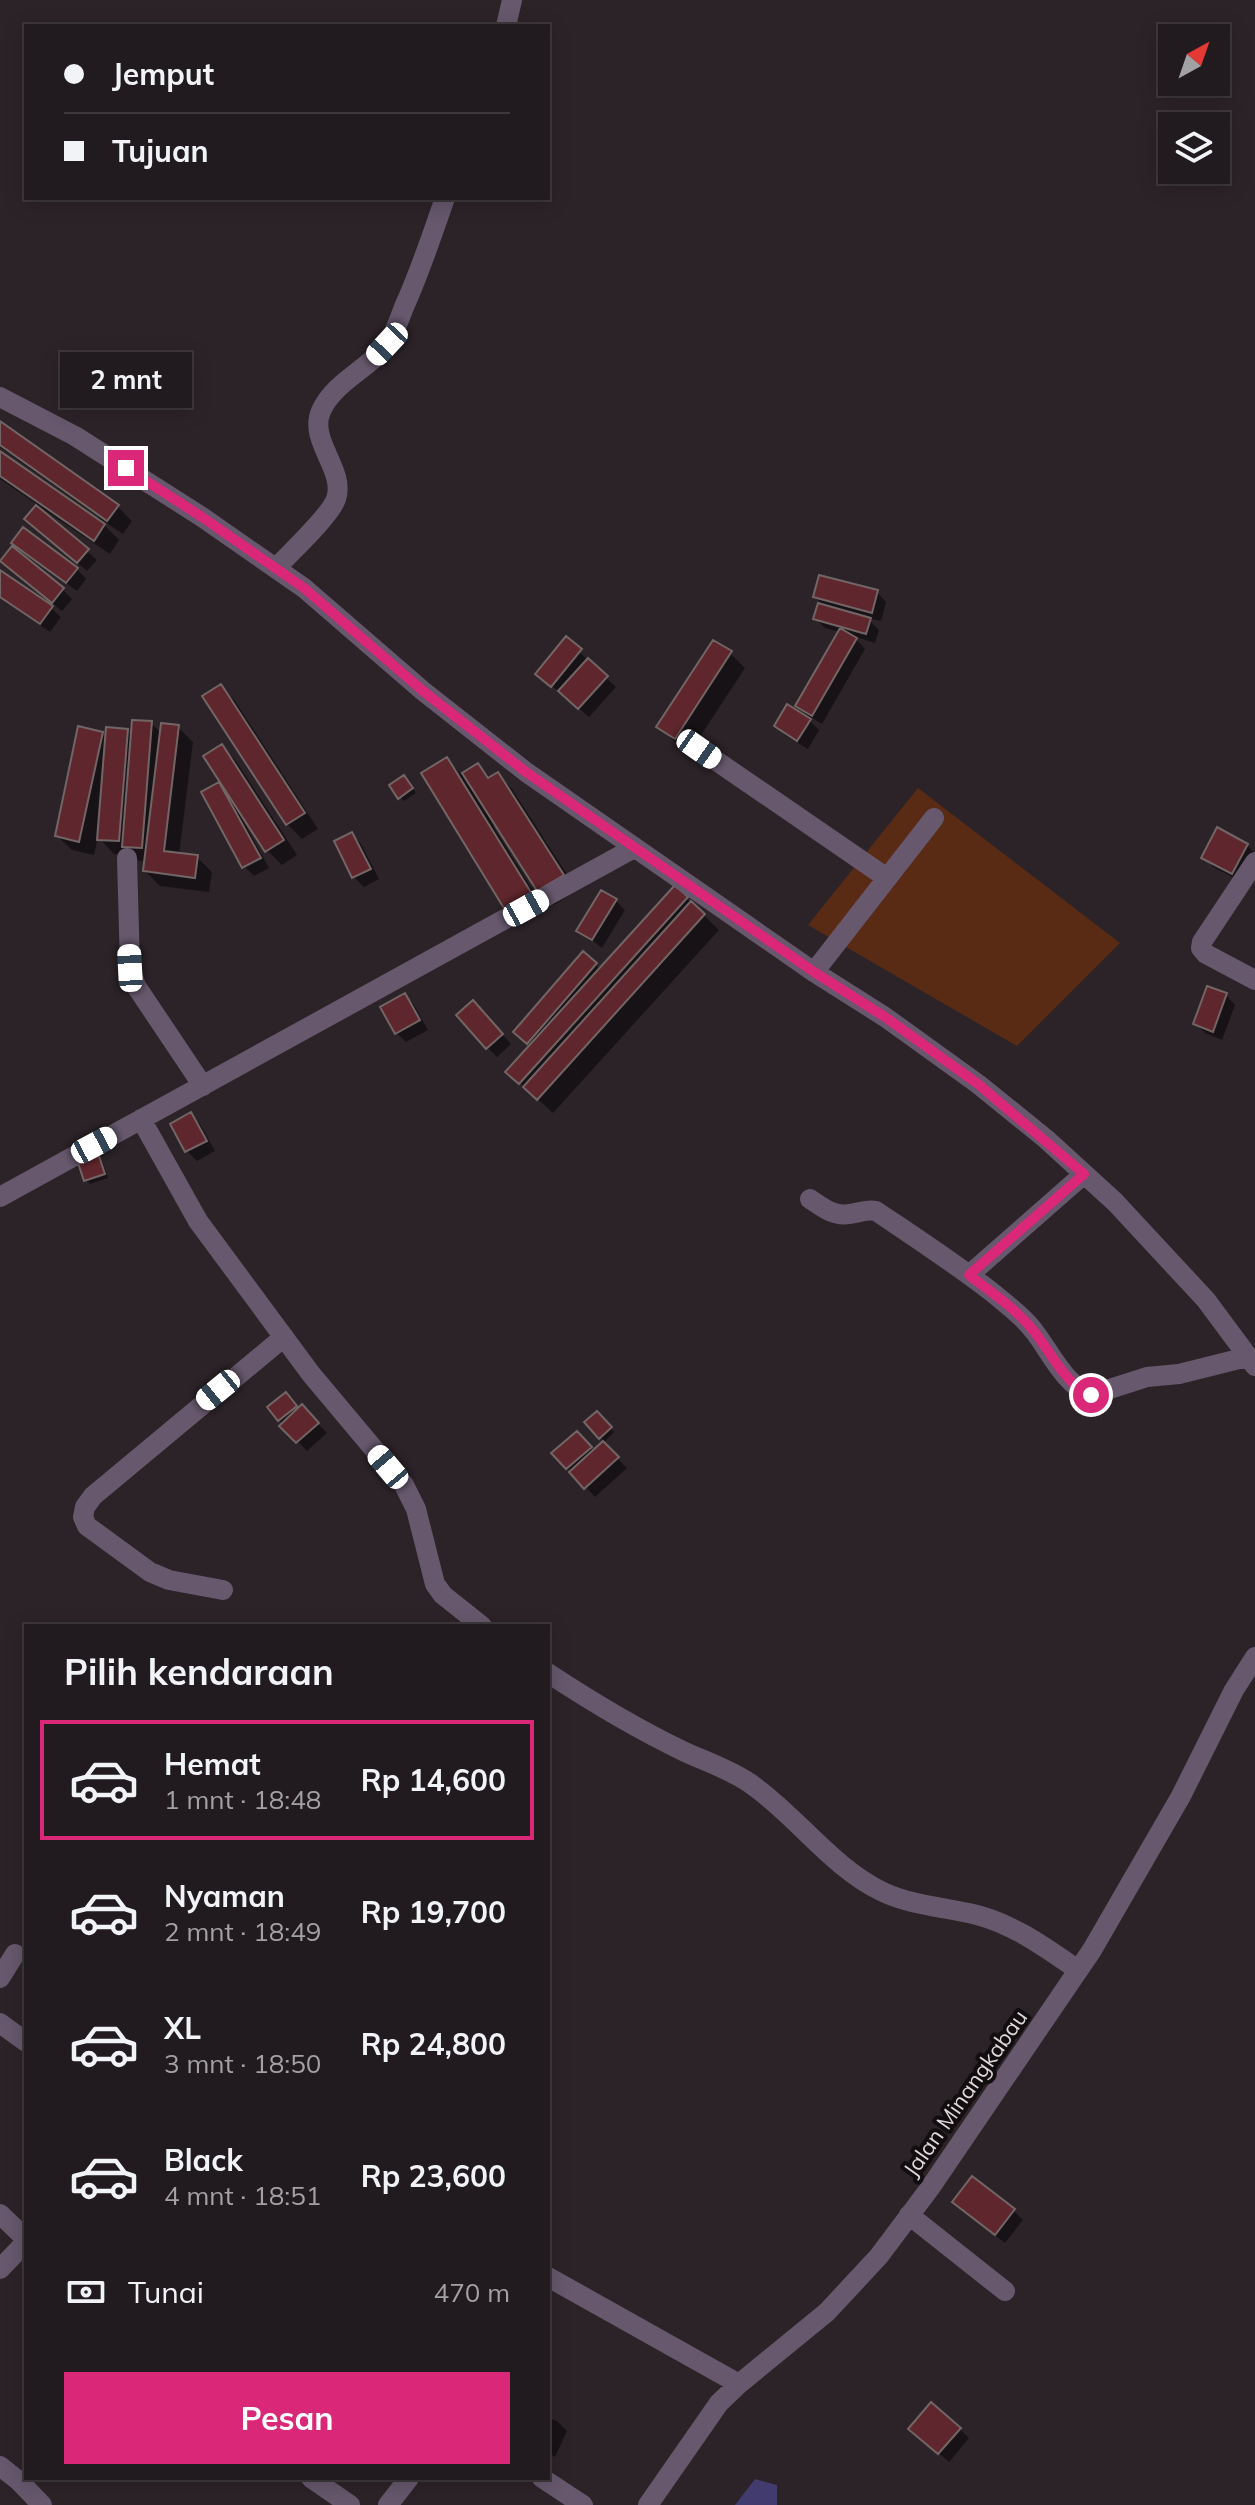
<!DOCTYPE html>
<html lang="id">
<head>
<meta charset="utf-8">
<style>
  body { margin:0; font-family:Mulish,sans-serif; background:#292327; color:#f1f3f6; height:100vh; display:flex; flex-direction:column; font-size:30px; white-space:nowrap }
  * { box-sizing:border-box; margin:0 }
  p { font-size:26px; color:#a2a1a4 }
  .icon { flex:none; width:44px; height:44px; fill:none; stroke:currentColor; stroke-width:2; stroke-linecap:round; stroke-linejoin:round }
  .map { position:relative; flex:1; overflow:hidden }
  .sheet { position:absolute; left:24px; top:1624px; width:526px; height:856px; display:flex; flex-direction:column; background:#211a1e; border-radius:0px; box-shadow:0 4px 20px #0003,0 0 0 2px #3e383c }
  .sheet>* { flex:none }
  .top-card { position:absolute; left:24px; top:24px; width:526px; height:176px; border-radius:0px; box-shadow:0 4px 20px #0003,0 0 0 2px #3e383c; display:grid; align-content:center; height:176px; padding:0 40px; background:#211a1e }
  .needle { width:52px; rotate:40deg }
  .tools { position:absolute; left:1158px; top:24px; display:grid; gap:16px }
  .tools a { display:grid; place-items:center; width:72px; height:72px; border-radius:0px; background:#211a1e; box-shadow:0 4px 20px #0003,0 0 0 2px #3e383c; font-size:40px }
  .end { position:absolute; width:36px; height:36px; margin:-18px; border:10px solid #db2777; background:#fff; box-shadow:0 0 0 4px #fff }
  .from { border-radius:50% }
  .bubble { position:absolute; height:56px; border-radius:0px; background:#211a1e; box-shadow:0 4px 20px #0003,0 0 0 2px #3e383c; font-size:26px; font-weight:700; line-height:56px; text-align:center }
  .car { position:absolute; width:24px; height:48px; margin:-24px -12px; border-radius:10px; box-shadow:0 0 6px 2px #0007; background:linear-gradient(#fff 24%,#345 0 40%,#fff 0 76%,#345 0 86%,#fff 0) }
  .top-card b { display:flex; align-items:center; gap:28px; height:76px; font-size:30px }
  .top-card b+b { border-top:2px solid #3e383c }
  .top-card i { width:20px; height:20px; background:#f1f3f6 }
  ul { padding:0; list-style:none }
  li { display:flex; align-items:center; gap:24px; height:120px; margin:0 16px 12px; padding:0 24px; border:4px solid transparent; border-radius:0px }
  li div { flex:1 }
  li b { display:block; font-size:30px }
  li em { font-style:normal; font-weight:700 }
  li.current { border-color:#db2777 }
  li>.icon { width:72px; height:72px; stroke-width:1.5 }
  h2 { padding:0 40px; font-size:36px; line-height:96px }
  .pay { display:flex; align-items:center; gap:20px; height:88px; padding:0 40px; font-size:30px }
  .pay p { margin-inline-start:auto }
  .primary-button { display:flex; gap:16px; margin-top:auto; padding:16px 40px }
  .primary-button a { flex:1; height:92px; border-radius:0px; background:#db2777; color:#fff; font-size:32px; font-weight:700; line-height:92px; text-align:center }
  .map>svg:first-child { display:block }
  .green { fill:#592b14 }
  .water { fill:#413b6e }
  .shadow { fill:#0007 }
  .building { fill:#60262d; stroke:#726566; stroke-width:2 }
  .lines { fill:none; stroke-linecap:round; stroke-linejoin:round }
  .minor { stroke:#67586d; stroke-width:20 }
  .route { stroke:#db2777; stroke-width:10 }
  .labels { text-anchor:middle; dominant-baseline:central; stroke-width:8; stroke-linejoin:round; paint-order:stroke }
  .street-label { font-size:22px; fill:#ded8db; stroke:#120e10 }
</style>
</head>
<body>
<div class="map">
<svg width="1255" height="2505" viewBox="0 0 1255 2505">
  <rect width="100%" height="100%" fill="#2c2328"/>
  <path class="green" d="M918,788L1120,943L1017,1046L808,925Z"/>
  <path class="water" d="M755,2479L777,2485V2505H735Z"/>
  <path class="shadow" d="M0,424L117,506L132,521L123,534L99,518L98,519L119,540L110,554L40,507L38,509L97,560L87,571L27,519L38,505L0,479V454L97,520L99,517L0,447Z
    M23,552L77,569L86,579L77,591Z
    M12,570L62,589L72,599L62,611Z
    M0,572L51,608L61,617L50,632L0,598Z
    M877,592L886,602L881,621L867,618L879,630L875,643L853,636L865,649L822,724L807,715L797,706L840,632L825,628L815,618L826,607L815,597Z
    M566,639L616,687L589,717L563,694L547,683Z
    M730,653L745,668L690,752L674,741L659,727Z
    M221,687L235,701L318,829L302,839L287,824L205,697Z
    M809,720L819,730L808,749L786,736L776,726Z
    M151,723L162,734L178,727L193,742L179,855L197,857L212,872L209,892L160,886L145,871L146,861H139L133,855L114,854L98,837L94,855L72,850L57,836L102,734L107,739L127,730L132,736Z
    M222,746L236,761L297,855L282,865L267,850L239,806L236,808L269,868L254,876L244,866L218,785L229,795Z
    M447,760L462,775L478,765L491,779L498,774L512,789L577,890L554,905L539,890L497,824L493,826L545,910L522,924L507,909Z
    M408,781L416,793L404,801L400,797Z
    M352,834L361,844L379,879L364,887L354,877Z
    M1247,845L1255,854L1242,882L1213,867L1204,857Z
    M686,898L719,930L553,1113L508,1072L531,1046L516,1032L595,964L601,970Z
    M616,901L625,910L602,948L579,930Z
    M1226,995L1235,1005L1222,1040L1205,1033L1196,1024Z
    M404,996L414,1005L428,1030L406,1042L396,1032Z
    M482,1012L511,1044L497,1057L488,1048Z
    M191,1115L200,1124L215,1151L197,1161L187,1151L172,1125Z
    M98,1158L103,1163L108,1178L90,1184L86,1180Z
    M290,1399L299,1410L302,1407L327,1433L307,1451L279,1420Z
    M597,1414L614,1432L604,1442L587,1423Z
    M577,1434L594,1452L603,1444L627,1468L595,1497L567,1467Z
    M1014,2211L1023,2220L1005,2243L964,2212Z
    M548,2418L557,2421L567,2431L555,2457L548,2453Z
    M960,2429L969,2438L949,2462L921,2438Z"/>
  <path class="building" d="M0,421L119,505L107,521L0,445Z
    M0,451L105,524L94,541L0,476Z
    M36,505L89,549L77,563L24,519Z
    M23,527L78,568L66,583L11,543Z
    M12,546L64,588L52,603L0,561Z
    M0,570L53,606L40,624L0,597Z
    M819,575L878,590L872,613L813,597Z
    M818,603L871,618L866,634L813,619Z
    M840,628L857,638L812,716L795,706Z
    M566,636L582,649L551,687L535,674Z
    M713,640L732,651L675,739L656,727Z
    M588,658L608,676L578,709L558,691Z
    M221,684L305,813L286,825L202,696Z
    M787,704L811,719L797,741L774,726Z
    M132,720L152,721L142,848L122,847Z
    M161,723L179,725L164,851L198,855L195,878L143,871Z
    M78,726L103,732L79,842L55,836Z
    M106,727L128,729L119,841L97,840Z
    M222,744L284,840L265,852L203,756Z
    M447,757L532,894L505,910L421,773Z
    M478,763L488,778L498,772L564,875L537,891L462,773Z
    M404,775L413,788L398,799L389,785Z
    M219,782L261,858L242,868L201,792Z
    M1217,827L1248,844L1232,874L1201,858Z
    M352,832L371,869L352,878L334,841Z
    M675,885L688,897L519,1084L505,1072Z
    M601,890L617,899L592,940L576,931Z
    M691,901L705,914L537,1100L523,1087Z
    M583,951L597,963L527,1044L513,1032Z
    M1207,986L1227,993L1213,1032L1193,1024Z
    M405,993L420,1020L395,1034L380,1007Z
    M473,1000L503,1034L486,1049L456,1015Z
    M191,1112L207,1141L185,1152L170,1124Z
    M99,1156L105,1174L84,1181L78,1163Z
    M286,1392L297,1406L278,1421L267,1407Z
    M302,1404L319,1423L296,1443L279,1426Z
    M597,1411L612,1427L599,1439L584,1422Z
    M577,1431L592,1447L566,1469L551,1453Z
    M603,1441L619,1457L584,1489L569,1472Z
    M972,2176L1015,2209L995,2235L952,2202Z
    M931,2402L961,2428L938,2454L908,2429Z"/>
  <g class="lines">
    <path class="minor" d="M506,26L512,0
      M0,397L75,436L202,517L304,588L423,691L526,772L814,972L885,1017L978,1084L1046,1139L1115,1202L1206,1300L1255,1366
      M276,568C290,553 330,516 336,499C346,470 308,441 321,411C334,382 367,370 386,346C394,335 399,320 404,307C420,272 432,235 445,198
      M699,749L887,878
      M127,858L130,968L136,986L203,1086
      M1255,862L1202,942L1201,948L1206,954L1255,980
      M814,972L934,818
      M141,1119L198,1221L311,1374L404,1485L416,1509L435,1584L443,1595L482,1626
      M0,1197L634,848
      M810,1199C822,1207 834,1217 849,1214C859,1213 866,1209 876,1211C916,1238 956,1264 993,1293C1007,1305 1023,1316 1034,1331C1051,1353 1064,1384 1091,1395L1147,1377L1179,1374L1247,1357
      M969,1275L1084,1174
      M223,1590L169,1580L150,1572L87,1526L83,1517L85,1507L93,1496L284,1337
      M548,1673C592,1702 637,1729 685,1752C707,1762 731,1770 751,1784C797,1816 831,1867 883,1892C913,1906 945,1907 977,1915C1015,1925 1046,1948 1078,1970
      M0,1978L15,1954
      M0,2023L26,2042
      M0,2214L26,2239
      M909,2215L1005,2291
      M0,2269L26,2242
      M548,2277L739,2384
      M0,2466L19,2481L42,2505
      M311,2478L350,2505
      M542,2478L583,2505
      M388,2505L409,2478
      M648,2505L719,2403L739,2384L827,2312L879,2256L930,2188L1092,1950L1181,1796L1234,1690L1255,1657"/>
  </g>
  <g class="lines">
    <path class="route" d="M126,468L202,517L304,588L423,691L526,772L814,972L885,1017L978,1084L1084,1174L969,1275C991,1292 1015,1308 1032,1329C1051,1351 1063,1383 1091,1395"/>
  </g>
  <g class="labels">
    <g class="street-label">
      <text transform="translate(965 2093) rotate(-55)">Jalan Minangkabau</text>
    </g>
  </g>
</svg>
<div class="tools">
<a><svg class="needle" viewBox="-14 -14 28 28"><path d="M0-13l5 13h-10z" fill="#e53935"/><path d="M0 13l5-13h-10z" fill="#a2a1a4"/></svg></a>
<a><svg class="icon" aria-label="layers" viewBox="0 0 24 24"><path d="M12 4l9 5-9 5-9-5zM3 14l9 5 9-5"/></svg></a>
</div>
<i class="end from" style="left:1091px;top:1395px"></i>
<i class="end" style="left:126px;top:468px"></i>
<div class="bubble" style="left:60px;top:352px;width:132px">2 mnt</div>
<i class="car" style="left:387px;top:344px;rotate:223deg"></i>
<i class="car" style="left:699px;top:749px;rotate:125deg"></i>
<i class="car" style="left:526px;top:908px;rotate:61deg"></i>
<i class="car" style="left:130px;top:968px;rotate:357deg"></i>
<i class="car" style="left:94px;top:1145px;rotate:62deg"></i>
<i class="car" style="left:218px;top:1390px;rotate:231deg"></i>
<i class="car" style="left:388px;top:1467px;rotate:320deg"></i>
<div class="top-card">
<b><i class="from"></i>Jemput</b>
<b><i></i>Tujuan</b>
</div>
<section class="sheet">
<h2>Pilih kendaraan</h2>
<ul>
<li class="current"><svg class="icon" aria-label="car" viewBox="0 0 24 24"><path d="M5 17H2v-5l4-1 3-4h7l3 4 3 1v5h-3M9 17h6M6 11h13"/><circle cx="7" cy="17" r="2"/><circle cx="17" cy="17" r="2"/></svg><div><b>Hemat</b><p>1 mnt · 18:48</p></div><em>Rp 14,600</em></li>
<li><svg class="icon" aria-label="car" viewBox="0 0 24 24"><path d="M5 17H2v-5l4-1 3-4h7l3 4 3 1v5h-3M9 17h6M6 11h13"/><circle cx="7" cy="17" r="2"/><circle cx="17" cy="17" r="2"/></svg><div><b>Nyaman</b><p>2 mnt · 18:49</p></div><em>Rp 19,700</em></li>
<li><svg class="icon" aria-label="car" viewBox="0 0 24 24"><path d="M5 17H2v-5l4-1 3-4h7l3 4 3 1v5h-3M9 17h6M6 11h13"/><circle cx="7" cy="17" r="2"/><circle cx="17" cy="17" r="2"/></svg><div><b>XL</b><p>3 mnt · 18:50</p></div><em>Rp 24,800</em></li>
<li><svg class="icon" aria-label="car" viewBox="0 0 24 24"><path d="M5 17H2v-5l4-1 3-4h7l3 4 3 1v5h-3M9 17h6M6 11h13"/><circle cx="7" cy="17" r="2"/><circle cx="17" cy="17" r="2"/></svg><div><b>Black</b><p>4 mnt · 18:51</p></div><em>Rp 23,600</em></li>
</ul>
<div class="pay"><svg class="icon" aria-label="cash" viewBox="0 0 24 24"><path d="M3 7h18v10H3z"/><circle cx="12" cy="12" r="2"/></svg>Tunai<p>470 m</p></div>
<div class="primary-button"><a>Pesan</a></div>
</section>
</div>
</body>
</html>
